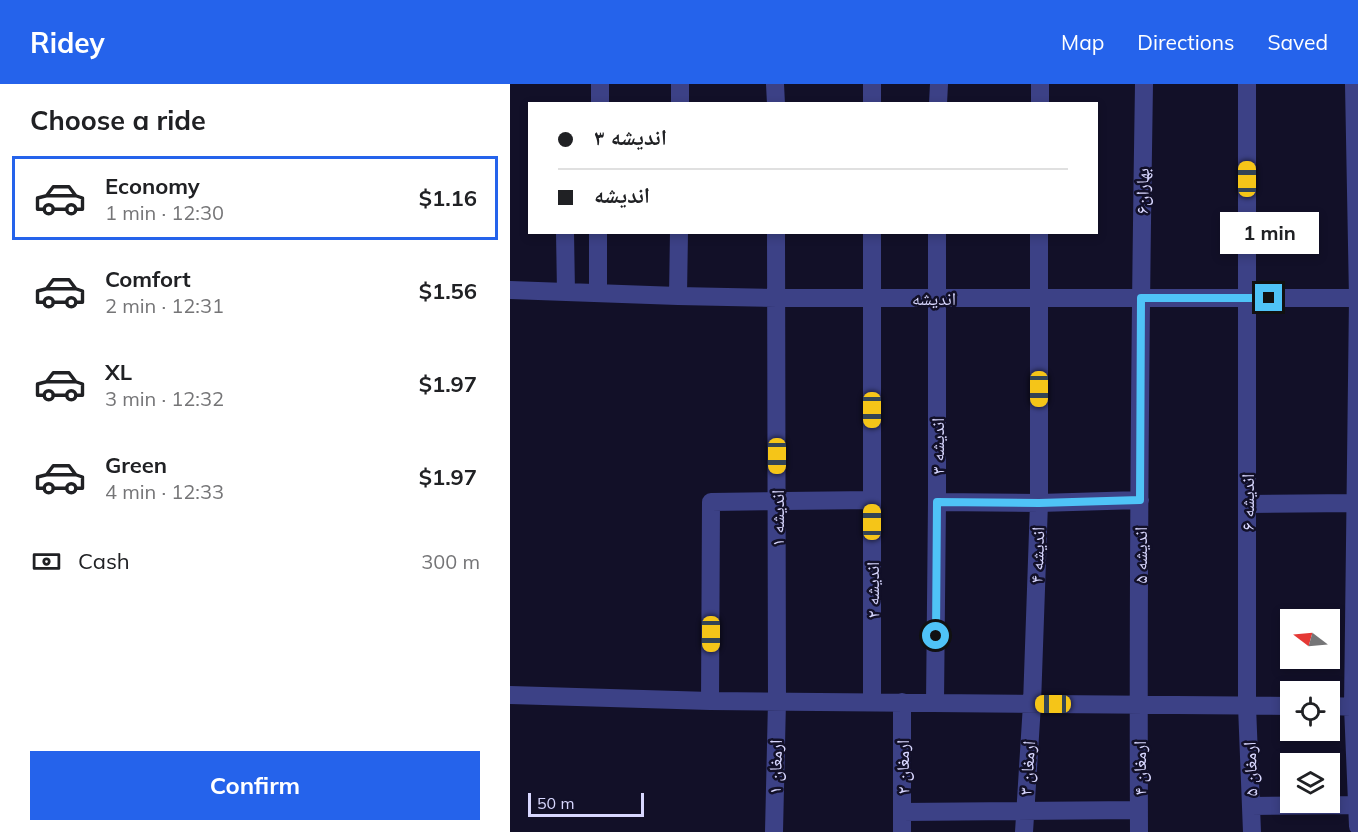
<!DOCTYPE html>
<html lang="en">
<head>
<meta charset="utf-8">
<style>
  body { margin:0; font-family:Mulish,"Noto Naskh Arabic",sans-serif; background:#f2f2f2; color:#202124; height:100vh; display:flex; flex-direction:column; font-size:22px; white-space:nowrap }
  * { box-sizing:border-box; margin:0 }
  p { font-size:20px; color:#757577 }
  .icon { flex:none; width:33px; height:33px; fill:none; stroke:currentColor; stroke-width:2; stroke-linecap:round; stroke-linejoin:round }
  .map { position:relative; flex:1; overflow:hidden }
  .details { display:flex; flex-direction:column; background:#fff; width:510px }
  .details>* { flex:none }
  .hud { position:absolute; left:18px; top:18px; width:570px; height:132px; border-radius:0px; box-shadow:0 3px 9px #0003; display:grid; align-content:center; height:132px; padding:0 30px; background:#fff }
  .needle { width:39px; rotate:286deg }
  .fabs { position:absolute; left:770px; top:525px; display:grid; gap:12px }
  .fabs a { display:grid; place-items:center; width:60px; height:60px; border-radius:0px; background:#fff; box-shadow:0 3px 9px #0003; font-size:30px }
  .scale { position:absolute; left:18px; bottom:15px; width:116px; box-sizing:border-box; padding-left:6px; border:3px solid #d8d7ff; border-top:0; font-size:16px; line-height:21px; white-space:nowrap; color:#d8d7ff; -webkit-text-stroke:4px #121028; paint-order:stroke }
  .end { position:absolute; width:27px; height:27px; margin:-14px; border:8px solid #4fc3f7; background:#111; box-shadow:0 0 0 3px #111 }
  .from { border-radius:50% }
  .bubble { position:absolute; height:42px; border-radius:0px; background:#fff; box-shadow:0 3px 9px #0003; font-size:20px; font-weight:700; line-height:42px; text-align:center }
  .car { position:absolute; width:18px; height:36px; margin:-18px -9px; border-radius:8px; box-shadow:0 0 4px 2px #0007; background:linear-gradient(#f5c518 24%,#345 0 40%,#f5c518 0 76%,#345 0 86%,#f5c518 0) }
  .hud b { display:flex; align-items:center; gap:21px; height:57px; font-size:22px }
  .hud b+b { border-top:2px solid #e0e0e0 }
  .hud i { width:15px; height:15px; background:#202124 }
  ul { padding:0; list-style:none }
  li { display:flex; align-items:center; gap:18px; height:84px; margin:0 12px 9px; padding:0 18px; border:3px solid transparent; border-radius:0px }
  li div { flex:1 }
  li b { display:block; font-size:22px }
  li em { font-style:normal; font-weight:700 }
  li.on { border-color:#2563eb }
  li>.icon { width:54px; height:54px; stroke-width:1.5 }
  h2 { padding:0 30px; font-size:27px; line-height:72px }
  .pay { display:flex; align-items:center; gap:15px; height:66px; padding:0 30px; font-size:22px }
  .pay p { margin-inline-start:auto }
  .button { display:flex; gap:12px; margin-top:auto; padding:12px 30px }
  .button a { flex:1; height:69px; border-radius:0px; background:#2563eb; color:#fff; font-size:24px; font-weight:700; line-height:69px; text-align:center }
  header { display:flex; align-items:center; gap:36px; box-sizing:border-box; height:84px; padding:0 30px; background:#2563eb; color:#fff }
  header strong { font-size:28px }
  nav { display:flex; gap:33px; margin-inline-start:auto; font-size:21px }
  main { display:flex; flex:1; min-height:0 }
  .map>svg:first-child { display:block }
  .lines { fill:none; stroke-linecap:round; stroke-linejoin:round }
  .minor { stroke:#3c4186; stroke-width:18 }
  .route { stroke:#4fc3f7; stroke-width:8 }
  .labels { text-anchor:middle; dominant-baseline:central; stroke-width:5; stroke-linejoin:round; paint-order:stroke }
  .street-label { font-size:18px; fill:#d8d7ff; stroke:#121028 }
</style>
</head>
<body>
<header>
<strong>Ridey</strong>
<nav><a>Map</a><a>Directions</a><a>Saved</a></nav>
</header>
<main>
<section class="details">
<h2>Choose a ride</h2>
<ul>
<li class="on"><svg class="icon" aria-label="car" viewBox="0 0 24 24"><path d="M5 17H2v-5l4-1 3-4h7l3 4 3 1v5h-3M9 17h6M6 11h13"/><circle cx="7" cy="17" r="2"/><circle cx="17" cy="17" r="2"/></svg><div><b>Economy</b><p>1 min · 12:30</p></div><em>$1.16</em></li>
<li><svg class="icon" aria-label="car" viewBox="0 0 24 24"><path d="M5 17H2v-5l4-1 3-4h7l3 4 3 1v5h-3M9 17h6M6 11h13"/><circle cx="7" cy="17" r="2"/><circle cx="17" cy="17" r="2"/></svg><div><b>Comfort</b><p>2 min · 12:31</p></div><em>$1.56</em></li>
<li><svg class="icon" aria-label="car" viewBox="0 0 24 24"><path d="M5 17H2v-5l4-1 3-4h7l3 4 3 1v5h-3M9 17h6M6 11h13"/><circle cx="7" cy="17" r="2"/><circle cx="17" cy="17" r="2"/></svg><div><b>XL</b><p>3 min · 12:32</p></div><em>$1.97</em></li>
<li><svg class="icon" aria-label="car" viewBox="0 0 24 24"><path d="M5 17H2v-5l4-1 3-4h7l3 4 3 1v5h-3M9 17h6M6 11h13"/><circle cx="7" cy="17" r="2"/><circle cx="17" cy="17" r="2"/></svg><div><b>Green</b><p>4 min · 12:33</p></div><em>$1.97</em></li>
</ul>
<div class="pay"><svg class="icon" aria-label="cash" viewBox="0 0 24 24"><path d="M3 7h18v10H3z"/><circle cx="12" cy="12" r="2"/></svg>Cash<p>300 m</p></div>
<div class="button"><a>Confirm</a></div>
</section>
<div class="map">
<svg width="848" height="748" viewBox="0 0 848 748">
  <rect width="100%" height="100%" fill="#121028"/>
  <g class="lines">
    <path class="minor" d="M265,0L266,20
      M737,0V622L742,748
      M844,0L848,214L843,623L848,742
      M90,20V0
      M170,20V0
      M362,20V0
      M428,20L429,0
      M530,20V0
      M55,148L56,208
      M362,148V618
      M0,206L168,212L267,214H848
      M88,209V148
      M168,212L169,148
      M427,418L529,419L630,416
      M737,420L846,419
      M0,611L200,617L780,622
      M200,617L201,418L362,416
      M392,618V748
      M425,619L427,418V148
      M819,622L848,623
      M741,722L847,721
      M392,728L629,726
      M264,748L267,617L266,148
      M514,748L522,620L529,419V148
      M629,748C628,499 630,249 634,0"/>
  </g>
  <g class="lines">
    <path class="route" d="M426,552L427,418L529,419L630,416L631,214H759"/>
  </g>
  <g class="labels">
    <g class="street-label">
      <text transform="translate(632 107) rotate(-89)">بهاران۶</text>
      <text x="424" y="214">اندیشه</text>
      <text transform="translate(427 362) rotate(-90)">اندیشه ۳</text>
      <text transform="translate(737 418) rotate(-90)">اندیشه ۶</text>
      <text transform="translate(267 434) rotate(-90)">اندیشه ۱</text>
      <text transform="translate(527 471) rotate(-88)">اندیشه ۴</text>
      <text transform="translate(630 471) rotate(-90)">اندیشه ۵</text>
      <text transform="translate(362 506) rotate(-90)">اندیشه ۲</text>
      <text transform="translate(265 683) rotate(-89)">ارمغان ۱</text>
      <text transform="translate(392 683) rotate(-90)">ارمغان ۲</text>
      <text transform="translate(517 684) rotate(-86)">ارمغان ۳</text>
      <text transform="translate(629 684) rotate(-90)">ارمغان ۴</text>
      <text transform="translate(740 685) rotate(-92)">ارمغان ۵</text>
    </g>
  </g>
</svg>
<div class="fabs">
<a><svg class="needle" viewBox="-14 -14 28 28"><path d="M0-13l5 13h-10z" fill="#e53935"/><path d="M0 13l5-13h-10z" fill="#757577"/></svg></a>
<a><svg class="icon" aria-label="locate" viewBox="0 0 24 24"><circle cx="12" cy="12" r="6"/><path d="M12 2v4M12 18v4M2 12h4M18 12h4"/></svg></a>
<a><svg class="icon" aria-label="layers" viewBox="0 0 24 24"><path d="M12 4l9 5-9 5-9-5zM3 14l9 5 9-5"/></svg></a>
</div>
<div class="scale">50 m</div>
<i class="end from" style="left:426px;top:552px"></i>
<i class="end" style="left:759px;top:214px"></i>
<div class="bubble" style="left:710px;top:128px;width:99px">1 min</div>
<i class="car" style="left:737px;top:95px;rotate:0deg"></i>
<i class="car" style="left:529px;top:305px;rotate:180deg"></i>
<i class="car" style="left:362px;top:326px;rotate:180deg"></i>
<i class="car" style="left:267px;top:372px;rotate:180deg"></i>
<i class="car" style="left:362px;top:438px;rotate:0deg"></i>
<i class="car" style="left:201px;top:550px;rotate:180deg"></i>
<i class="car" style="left:543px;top:620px;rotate:270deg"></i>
<div class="hud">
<b><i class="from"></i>اندیشه ۳</b>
<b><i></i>اندیشه</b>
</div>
</div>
</main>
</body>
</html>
